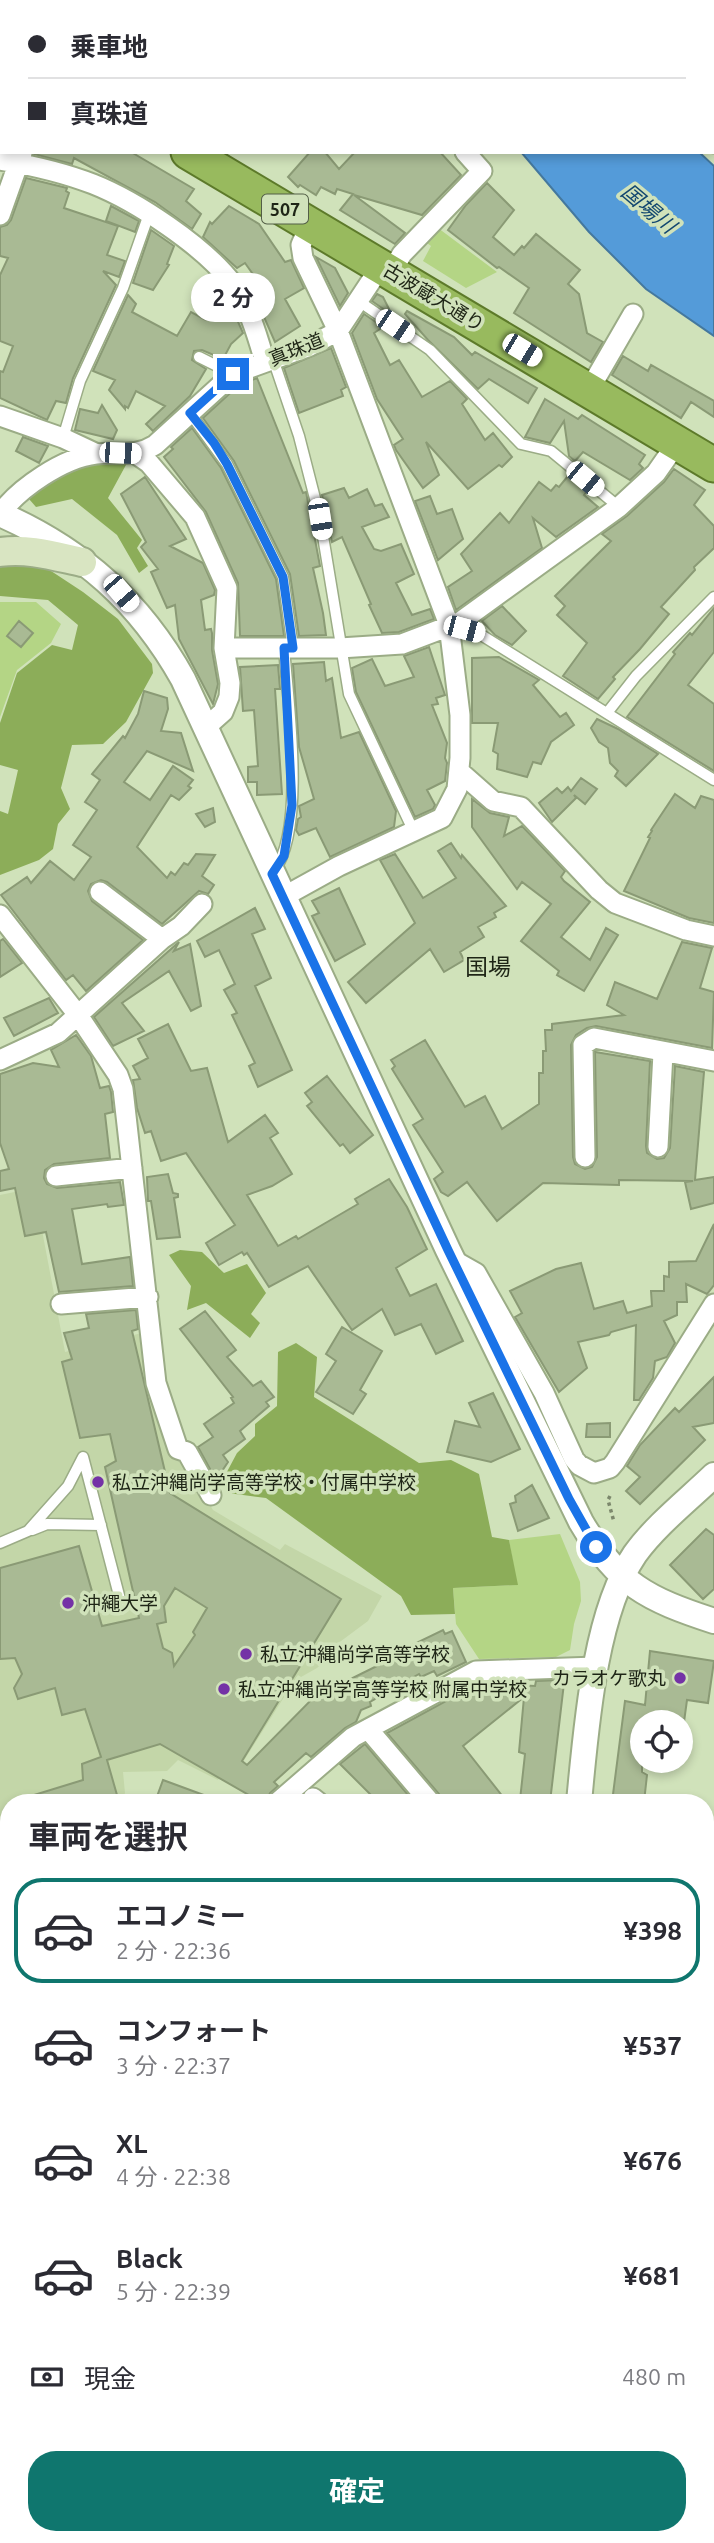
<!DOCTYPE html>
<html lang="ja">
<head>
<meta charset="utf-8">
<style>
  body { margin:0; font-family:Ubuntu,"Noto Sans JP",sans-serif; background:#f7f7f7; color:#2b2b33; height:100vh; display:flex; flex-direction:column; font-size:26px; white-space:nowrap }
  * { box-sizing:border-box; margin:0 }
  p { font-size:23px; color:#7c7c81 }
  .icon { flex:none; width:38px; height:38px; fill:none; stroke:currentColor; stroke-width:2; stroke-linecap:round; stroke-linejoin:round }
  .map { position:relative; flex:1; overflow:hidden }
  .details { position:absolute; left:0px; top:1794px; width:714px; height:751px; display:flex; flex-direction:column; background:#fff; border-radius:28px 28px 0 0; box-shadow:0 4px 10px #0003 }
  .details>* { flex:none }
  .top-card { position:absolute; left:0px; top:0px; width:714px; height:154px; box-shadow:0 4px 10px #0003; display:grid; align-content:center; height:154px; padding:0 28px; background:#fff }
  .fabs { position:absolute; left:630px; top:1710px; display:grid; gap:14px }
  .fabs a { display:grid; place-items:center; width:63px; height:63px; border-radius:50%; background:#fff; box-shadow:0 4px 10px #0003; font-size:35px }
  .end { position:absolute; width:32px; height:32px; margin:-16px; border:9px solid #1a73e8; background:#fff; box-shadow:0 0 0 4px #fff }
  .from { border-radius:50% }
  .bubble { position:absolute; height:49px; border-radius:24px; background:#fff; box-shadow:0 4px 10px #0003; font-size:23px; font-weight:700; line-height:49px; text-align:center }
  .car { position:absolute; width:21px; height:42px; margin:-21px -10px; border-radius:9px; box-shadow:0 0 5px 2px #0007; background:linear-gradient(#fff 24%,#345 0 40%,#fff 0 76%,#345 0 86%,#fff 0) }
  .top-card b { display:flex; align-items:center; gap:24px; height:66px; font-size:26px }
  .top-card b+b { border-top:2px solid #e1e1e2 }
  .top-card i { width:18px; height:18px; background:#2b2b33 }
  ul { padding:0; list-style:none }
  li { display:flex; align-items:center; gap:21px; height:105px; margin:0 14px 10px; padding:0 14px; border:4px solid transparent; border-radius:28px }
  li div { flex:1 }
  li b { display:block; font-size:26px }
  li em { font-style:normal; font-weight:700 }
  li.on { border-color:#0f766e }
  li>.icon { width:63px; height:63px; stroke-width:1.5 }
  h2 { padding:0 28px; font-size:32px; line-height:84px }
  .pay { display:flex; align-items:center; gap:18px; height:77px; padding:0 28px; font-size:26px }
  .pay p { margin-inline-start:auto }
  .button { display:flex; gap:14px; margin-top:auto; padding:14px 28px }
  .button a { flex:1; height:80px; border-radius:28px; background:#0f766e; color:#fff; font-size:28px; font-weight:700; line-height:80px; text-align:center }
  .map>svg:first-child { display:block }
  .built { fill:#c3d6a8 }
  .green { fill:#b4d585 }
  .forest { fill:#8cad59 }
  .water { fill:#549bd9; stroke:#44789e; stroke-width:2 }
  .building { fill:#a9ba94; stroke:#8a9a75; stroke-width:2; fill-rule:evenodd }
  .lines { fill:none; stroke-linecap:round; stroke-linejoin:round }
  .service-casing { stroke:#9bac86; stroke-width:13 }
  .pedestrian-casing { stroke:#9bac86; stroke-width:19 }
  .minor-casing { stroke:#9bac86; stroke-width:23 }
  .tertiary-casing { stroke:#9bac86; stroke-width:28 }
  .secondary-casing { stroke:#9bac86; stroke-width:32 }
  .trunk-casing { stroke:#5d7a2a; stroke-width:37 }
  .path { stroke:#7c886c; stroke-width:3.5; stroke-dasharray:3.5 3.5; stroke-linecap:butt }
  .service { stroke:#fff; stroke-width:10 }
  .pedestrian { stroke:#fff; stroke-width:16 }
  .minor { stroke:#fff; stroke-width:19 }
  .tertiary { stroke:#fff; stroke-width:24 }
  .secondary { stroke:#d9e5c2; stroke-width:28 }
  .trunk { stroke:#98ba5e; stroke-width:33 }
  .route { stroke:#1a73e8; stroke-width:9 }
  .poi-dot { fill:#7432a6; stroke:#d0e2ba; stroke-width:2.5 }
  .labels { text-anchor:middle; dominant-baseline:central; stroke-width:7; stroke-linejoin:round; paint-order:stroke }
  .shield { fill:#d0e2ba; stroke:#535e47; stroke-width:2 }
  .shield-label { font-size:18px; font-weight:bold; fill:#1e2516 }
  .street-label { font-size:19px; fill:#1e2516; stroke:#d0e2ba }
  .poi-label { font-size:19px; fill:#1e2516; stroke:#d0e2ba; text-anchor:start }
  .water-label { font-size:21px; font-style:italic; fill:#124770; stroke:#d0e2ba }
  .quarter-label { font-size:23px; fill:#1e2516; stroke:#d0e2ba }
</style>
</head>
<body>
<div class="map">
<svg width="714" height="2543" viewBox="0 0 714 2543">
  <rect width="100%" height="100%" fill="#d0e2ba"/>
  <path class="built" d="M34,1188L65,1352L146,1332L180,1454L213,1510L280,1550L285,1544L382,1596L368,1621L329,1650V1657L317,1668L301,1677L298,1675L233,1778L223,1772L218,1780L178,1760L167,1771L123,1772L125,1793L121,1802H9V2032H0V1195Z"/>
  <path class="green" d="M438,228L497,272L466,288L423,261L431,246L427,243Z
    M0,602H36L61,624L51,643L17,670L0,717Z
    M560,1534L580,1582L581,1601L574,1624L570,1650L556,1657L479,1659L456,1624L453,1588L517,1585L509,1540Z"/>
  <path class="forest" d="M106,459L127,463L108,498L142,540L137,548L148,566L139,573L117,535L72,499L36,507L29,499L62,474Z
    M14,564L45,567L83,592L118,619L152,664L153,673L126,722L103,744L72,745L61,788L70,809L58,824L53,849L39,860L0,875V811L8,814L18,770L0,765V723L17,673L52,645L72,650L78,625L48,600L0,596V565Z
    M180,1250L202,1252L224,1273L247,1264L266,1293L251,1314L260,1323L250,1338L206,1303L187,1310L191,1286L169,1255Z
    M296,1343L317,1357L314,1397L419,1463L451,1460L479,1474L492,1537L509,1540L518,1585L453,1588L455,1614L411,1615L401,1596L266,1498L228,1493L221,1483L237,1453L255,1436V1424L277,1406L278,1352Z"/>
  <path class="water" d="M394,0H550L552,2H395Z
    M521,152H699L714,166V336L646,289L589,232Z"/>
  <path class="building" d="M34,152H131L194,189L186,201L201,214L192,229L155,202L74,158L72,164L34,154Z
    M310,152H325L339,169L355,152H440L461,175L422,215L354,195L405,233L395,244L340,210L353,194L337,189L335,194L321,187L316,195L300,185L298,187L288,177Z
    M26,178L67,188L66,191L69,193L64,208L118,226L107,255L125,261L119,277L103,271L116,285L73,378L66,403L56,401L47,420L0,398V371L3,372L13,346L0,341V275L8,258L0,256V227L7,225L11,220Z
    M487,183L514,210L493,237L514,255L522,246L524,248L536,234L580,270L568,284L579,294L587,333L603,342L591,362L514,313L529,288L499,267L497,268L448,230L466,205Z
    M111,206L139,221L135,232L106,221Z
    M229,206L259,224L285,262L291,260L304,288L285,299L300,326L275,342L257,301L267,294L245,263L237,268L203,237L210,222L212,224Z
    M151,230L174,246L167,264L169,265L153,290L133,283Z
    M316,257L335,268L348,293L340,306Z
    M377,294L383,297L392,315L372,301Z
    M128,295L136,304L132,312L177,336L191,312L206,320L228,299L243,333L231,344L223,359L202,350L194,351L192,360L206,369L190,396L153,431L146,424L165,406L136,391L128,408L125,406V409L109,390L115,380L93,371Z
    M407,311L454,337L472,355L475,352L537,388L528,403L489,379L478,389L428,340L405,314Z
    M364,314L383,327L374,333L390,365L399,360L422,397L450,381L467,399L462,404L485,440L493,433L512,457L502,467L499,465L468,489L426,442L439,475L423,488L396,450L394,445L403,439L377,399L352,333Z
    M331,348L346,387L341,390L343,396L299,413L284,368Z
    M623,356L648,371L651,365L714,401V417L691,402L681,418L612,375Z
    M257,378L303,493L306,492L320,566L313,568L323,613L326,635L299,636L290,574L234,461L203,418L239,385Z
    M545,399L578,419L582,415L645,455L639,464L643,468L630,480L583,452L575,461L569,456L564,421L550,443L525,437Z
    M102,405L117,430L113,439L75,430L80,409L98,413Z
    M192,428L221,468L276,579L284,636H240L238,583L206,512L164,457L173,449L171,447Z
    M23,437L48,446L39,463L16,451Z
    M674,469L705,490L694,505L714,526V548L694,567L695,570L661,607L669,614L640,649L613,677L615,679L598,699L563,676L587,643L557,615L565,606L555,596L611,541L602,534L627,516L664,482Z
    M568,476L587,491L584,495L598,507L556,537L533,518L542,548L456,610L448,587L472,571L461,554L500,513L509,523L539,482L551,491L556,485L559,487Z
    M145,477L186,539L170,546L203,563L215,590L214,595L201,600L205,630L211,629L212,633V650L218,684L213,704L179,639L175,605L167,608L151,572L158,569L141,547L146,542L121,494Z
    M344,488L349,498L367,489L375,506L382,504L389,517L362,527L374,549L381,551L401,544L414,574L396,583L412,615L430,609L434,619L399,632L382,633L369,605L371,604L342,537L332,542L322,495Z
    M430,496L437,514L452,509L463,539L438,560L415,501Z
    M502,606L526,631L512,645L495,635L482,621Z
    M714,608V652L688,685L714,704V771L627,717L675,654L673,652L690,633L692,635Z
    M19,621L33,633L21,647L7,636Z
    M429,647L445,695L436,698L438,704L432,705L447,743L445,758L447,763L445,781L427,790L435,805L433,809L415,817L356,692L352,668L372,659L385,686L414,677L404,656Z
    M499,657L539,680L533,685L560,717L566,713L574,725L551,742L541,764L533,762L527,777L497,769L498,754L493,751L498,723H472V658Z
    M324,662L326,681L332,678L341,738L359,732L396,811L394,827L330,857L316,828L299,835L296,830L298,819L301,817L299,806L314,799L299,747L293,664Z
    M278,665L280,689H275L282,794L257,795V782H248V767L258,766L254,710L243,711L240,667Z
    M144,691L167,698L168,709L161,731L181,733L193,771L147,751L124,782L150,800L173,766L193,780L188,786L191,788L179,800L171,795L137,847L167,878L171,872L175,875L184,863L188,865L196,854L215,855L202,876L214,885L208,894L199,891L162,924L107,882L101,880L91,884L88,891L92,901L143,940L86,991L73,975L66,980L1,895L27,877L31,883L50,861L74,880L91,857L73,845L97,810L85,802L100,780L92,774L123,736L125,738L138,714Z
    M597,719L618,729L658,754L626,786L615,776L618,771L610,763L608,748L599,742L591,728Z
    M581,778L597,789L585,804L574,795L576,798L552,822L539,803L557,788L562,793L568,787L571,791Z
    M675,794L695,808L701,796L714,800V923L689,918L624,891L650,838L648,837L652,831L651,830Z
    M472,799L490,813L509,817L504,836L522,826L565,871L561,877L564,881L590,902L561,937L590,960L606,928L618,935L584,991L557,975L559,971L521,941L551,904L522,882L517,889L472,827Z
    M213,808L215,822L205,827L196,814Z
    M451,843L461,858L462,855L506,906L494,913L496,917L478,927L484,937L460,952L464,960L444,972L430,949L366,1003L348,982L415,923L380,860L395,854L423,898L456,878L438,851Z
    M339,888L365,944L335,961L312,916L319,913L312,901Z
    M255,908L265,929L252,934L271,978L255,986L292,1070L258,1087L249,1066L255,1063L232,1015L237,1013L224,990L235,984L219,950L205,957L197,941Z
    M3,939L22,963L0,977V941Z
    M179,942L174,951L190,944L201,1006L191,1011L169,971L122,1003L144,1031L113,1046L94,1017Z
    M682,942L712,948L700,988L714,992L712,1048L596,1026L587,1028L576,1035L571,1045L573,1157L575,1164L585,1169L592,1167L597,1157L595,1052L650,1061L646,1146L647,1153L657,1159L664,1158L670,1148L675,1066L704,1072L695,1180L714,1177V1203L691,1209L685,1182L693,1181L619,1180V1185L543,1183L497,1221L467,1182L448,1196L441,1192L434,1179L443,1172L413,1125L423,1119L392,1069L395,1066L391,1060L425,1040L465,1107L485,1096L502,1129L539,1104V1073H543V1051H546L545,1030H552V1024L624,1015L607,1005L615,982L657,999Z
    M49,998L58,1013L14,1036L4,1018Z
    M168,1024L191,1071L207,1068L228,1142L265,1115L278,1133L270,1138L292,1174L272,1186L247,1195L278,1246L296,1236L298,1239L358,1204L355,1199L389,1179L407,1207L427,1249L396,1268L410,1296L436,1284L463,1341L436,1354L421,1324L395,1335L382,1309L352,1330L308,1266L269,1287L247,1253L244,1255L242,1252L219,1265L206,1243L235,1225L186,1153L161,1161L151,1131L145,1133L137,1108L133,1080L140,1079L133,1066L148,1058L138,1039Z
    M76,1035L91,1056L100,1088L109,1086L111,1092L113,1112L105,1114L110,1158L54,1164L45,1170L44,1178L47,1184L57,1188L120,1182L124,1205L108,1207L107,1204L72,1209L82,1264L130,1257L133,1286L59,1292L46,1232L25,1236L15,1188L0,1191V1171L9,1169L0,1143V1074L33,1063L59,1067L51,1050Z
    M327,1076L373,1135L350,1153L343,1144L340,1146L307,1106L312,1102L305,1093Z
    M168,1174L173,1193L178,1194V1197L174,1198L180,1237L157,1239L151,1201H148L147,1177Z
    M714,1224V1285L707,1294L686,1284L687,1302H677V1315L664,1321L675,1343L667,1357L655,1361L653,1378L639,1400H634L636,1325L611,1332L609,1335L578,1342L587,1368L559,1392L515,1317L522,1313L510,1291L556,1269L581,1263L594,1309L623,1301L627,1313L652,1306L651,1291H664V1276L669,1277V1262L696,1261Z
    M136,1310L138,1329L132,1331L170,1493L341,1599L242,1761L247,1765L314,1697L379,1665L377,1661L399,1649L400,1651L443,1630L445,1634L452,1631L466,1662L437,1676L434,1671L421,1677L419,1674L370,1702L371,1706L361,1710L356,1722L345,1728L311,1757L306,1753L274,1782L278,1786L270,1793L266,1802H261L160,1744L107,1760L119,1802H21V1799L83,1780L82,1764L101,1757L85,1709L62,1715L55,1688L18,1699L14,1688L22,1674L15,1658L0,1659V1568L79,1546L102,1626L139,1618L105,1467L116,1461L110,1434L80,1438L62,1362L72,1359L64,1333L89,1328L86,1314ZM175,1588L207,1608L193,1632L195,1635L174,1666L172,1653L163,1648L157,1624L166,1622L164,1606Z
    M205,1311L236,1350L227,1357L253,1386L261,1381L274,1397L266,1402L269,1406L240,1431L245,1439L223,1455L228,1462L216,1480L198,1447L213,1437L204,1424L234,1403L231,1398L233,1397L180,1329Z
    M342,1327L382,1351L360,1390L366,1394L353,1414L316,1392L336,1361L326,1354Z
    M714,1377V1423L693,1427L705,1440L640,1504L626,1491L640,1477L627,1466L640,1445L675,1408L679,1412Z
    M493,1393L520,1449L491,1462L447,1452L455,1421L480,1427L469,1403Z
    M610,1423V1437H586L587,1424Z
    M532,1485L549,1518L518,1531L510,1504L516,1502L515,1496Z
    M706,1529L714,1535V1589L703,1599L670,1565Z
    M650,1651L714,1661L708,1703L687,1700L684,1722H642V1772L647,1775L644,1802H612L625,1701L645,1705Z
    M561,1680L564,1683L550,1802L520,1800L525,1754L519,1752L524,1697L463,1746L507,1802H442L439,1794L387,1733L479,1683L535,1686L536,1681Z
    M365,1744L414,1802H378L340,1764Z
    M163,1780L220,1801V1802H155Z"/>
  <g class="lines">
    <g class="service-casing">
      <path id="service" d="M360,302L430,350L521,444L551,451L619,507
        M199,357L233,374
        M273,359L299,436L320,518L349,694L414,832
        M190,413L227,464L283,577L293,648
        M63,438L80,381L123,288L149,214
        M456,627L478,633L714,780
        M607,713L636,676L714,597
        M274,871C306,829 288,701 284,648
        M32,1530L47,1524L101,1525
        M0,1543L28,1531L68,1486L83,1457L121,1603
        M0,2177L9,2176
        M0,2317L9,2314"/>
    </g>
    <g class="pedestrian-casing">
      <path id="pedestrian" d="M712,144L714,145"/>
    </g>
    <g class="minor-casing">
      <path id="minor" d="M137,0L139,2
        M325,0L326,2
        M576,0L578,2
        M90,2L91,0
        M0,82L2,83
        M712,117L714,119
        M0,160C30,165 65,173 93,184C136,201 204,246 232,283C249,306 257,335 265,362
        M0,215L22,153
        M391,272L402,254L482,171L465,152
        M589,390L633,314
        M0,416L63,438L97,454
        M136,454L149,463L195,517L227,588L224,648L230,683L229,697L223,712L205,728
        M0,514C19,488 63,458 96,454C119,451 134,458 155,445L233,374L310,346L338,331L381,266
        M224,648H340L402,644L460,622L619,507L656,473L677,443
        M459,771L493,801L521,807L599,890L615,903L686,930L714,936
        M100,892L162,939
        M283,897L339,866L442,818L457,789L460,758V715L449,625L338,331L303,258L301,245L310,224
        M0,915L78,1015L118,1075L123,1089L156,1383L178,1449L187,1452L211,1495
        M0,1060L58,1033L162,939L181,926L202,904
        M658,1147L663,1053
        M585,1157L583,1045L594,1038L714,1061
        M56,1176L132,1168
        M453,1260L476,1273L544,1393L574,1459L579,1465L594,1473L610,1468L615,1462L714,1304
        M61,1304L148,1297
        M368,1729L430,1802
        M313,1798L318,1802
        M278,1802L353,1737L476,1671L596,1667
        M0,2038H9
        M705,2069L714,2071
        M705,2418L714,2420
        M334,2536L337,2543
        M251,2543L256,2536
        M464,2543L471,2536
        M639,2543L641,2536"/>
    </g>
    <g class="tertiary-casing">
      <path id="tertiary" d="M0,514C82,550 140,602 183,679L448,1250L581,1522C618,1585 647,1599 714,1621
        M579,1802C586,1731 594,1614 635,1554C656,1525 688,1500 714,1475
        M705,2232L714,2233
        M0,2520L9,2515"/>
    </g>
    <g class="secondary-casing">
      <path id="secondary" d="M0,552C28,548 54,556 82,562"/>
    </g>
    <g class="trunk-casing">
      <path id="trunk" d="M0,43L2,44
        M188,152L714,465"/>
    </g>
    <path class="path" d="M610,1496L608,1500L614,1522"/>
    <use href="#service" class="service"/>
    <use href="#pedestrian" class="pedestrian"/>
    <use href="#minor" class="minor"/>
    <use href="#tertiary" class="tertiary"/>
    <use href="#secondary" class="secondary"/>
    <use href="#trunk" class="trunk"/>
  </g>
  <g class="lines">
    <path class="route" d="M233,374L190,413L214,443L227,464L283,577L293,648H284L292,805L284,856L272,874L448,1250L569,1499L596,1547"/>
  </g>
  <g class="poi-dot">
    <circle cx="98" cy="1482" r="7"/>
    <circle cx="68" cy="1603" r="7"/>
    <circle cx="246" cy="1654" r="7"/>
    <circle cx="680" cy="1678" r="7"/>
    <circle cx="224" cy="1689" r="7"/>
  </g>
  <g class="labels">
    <rect class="shield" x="262" y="194.5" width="46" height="29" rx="5"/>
    <g class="shield-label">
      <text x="285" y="209">507</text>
    </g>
    <g class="street-label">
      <text transform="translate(434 297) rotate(31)">古波蔵大通り</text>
      <text transform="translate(296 349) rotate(-22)">真珠道</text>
    </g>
    <g class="poi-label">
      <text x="112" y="1482">私立沖縄尚学高等学校・付属中学校</text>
      <text x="82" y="1603">沖繩大学</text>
      <text x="260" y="1654">私立沖縄尚学高等学校</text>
      <text x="666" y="1678" text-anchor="end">カラオケ歌丸</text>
      <text x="238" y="1689">私立沖縄尚学高等学校 附属中学校</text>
    </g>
    <g class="water-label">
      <text transform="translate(649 208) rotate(40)">国場川</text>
    </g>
    <g class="quarter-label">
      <text x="488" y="966">国場</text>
    </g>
  </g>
</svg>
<div class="fabs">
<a><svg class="icon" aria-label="locate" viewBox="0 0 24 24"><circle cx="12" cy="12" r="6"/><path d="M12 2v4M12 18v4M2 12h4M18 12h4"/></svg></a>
</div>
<i class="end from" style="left:596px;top:1547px"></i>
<i class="end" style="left:233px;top:374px"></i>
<div class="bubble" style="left:191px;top:273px;width:84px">2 分</div>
<i class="car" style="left:395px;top:326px;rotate:124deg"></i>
<i class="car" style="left:522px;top:350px;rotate:121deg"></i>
<i class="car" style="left:120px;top:453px;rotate:92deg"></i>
<i class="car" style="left:585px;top:479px;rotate:130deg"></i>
<i class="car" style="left:320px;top:519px;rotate:171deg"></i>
<i class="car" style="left:121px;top:593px;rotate:139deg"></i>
<i class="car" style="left:464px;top:629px;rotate:105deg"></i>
<div class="top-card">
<b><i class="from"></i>乗車地</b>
<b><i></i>真珠道</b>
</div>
<section class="details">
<h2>車両を選択</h2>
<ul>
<li class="on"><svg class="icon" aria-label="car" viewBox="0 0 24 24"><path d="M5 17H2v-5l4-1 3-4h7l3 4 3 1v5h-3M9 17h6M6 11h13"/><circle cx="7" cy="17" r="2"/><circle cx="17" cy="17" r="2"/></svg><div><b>エコノミー</b><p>2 分 · 22:36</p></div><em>¥398</em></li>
<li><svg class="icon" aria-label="car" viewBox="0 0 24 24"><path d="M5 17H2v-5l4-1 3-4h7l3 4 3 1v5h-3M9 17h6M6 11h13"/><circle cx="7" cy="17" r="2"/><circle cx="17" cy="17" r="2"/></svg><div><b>コンフォート</b><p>3 分 · 22:37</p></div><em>¥537</em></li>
<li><svg class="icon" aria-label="car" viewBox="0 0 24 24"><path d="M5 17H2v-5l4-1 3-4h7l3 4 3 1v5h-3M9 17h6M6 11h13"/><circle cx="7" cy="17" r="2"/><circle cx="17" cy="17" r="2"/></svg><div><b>XL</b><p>4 分 · 22:38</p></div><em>¥676</em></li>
<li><svg class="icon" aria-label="car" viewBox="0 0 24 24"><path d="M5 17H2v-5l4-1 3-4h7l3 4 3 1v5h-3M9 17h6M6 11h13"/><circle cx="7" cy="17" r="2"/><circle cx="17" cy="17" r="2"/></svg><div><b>Black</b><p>5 分 · 22:39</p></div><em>¥681</em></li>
</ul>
<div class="pay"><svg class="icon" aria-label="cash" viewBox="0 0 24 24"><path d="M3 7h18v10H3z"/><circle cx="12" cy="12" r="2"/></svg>現金<p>480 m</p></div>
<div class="button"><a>確定</a></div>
</section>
</div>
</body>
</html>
